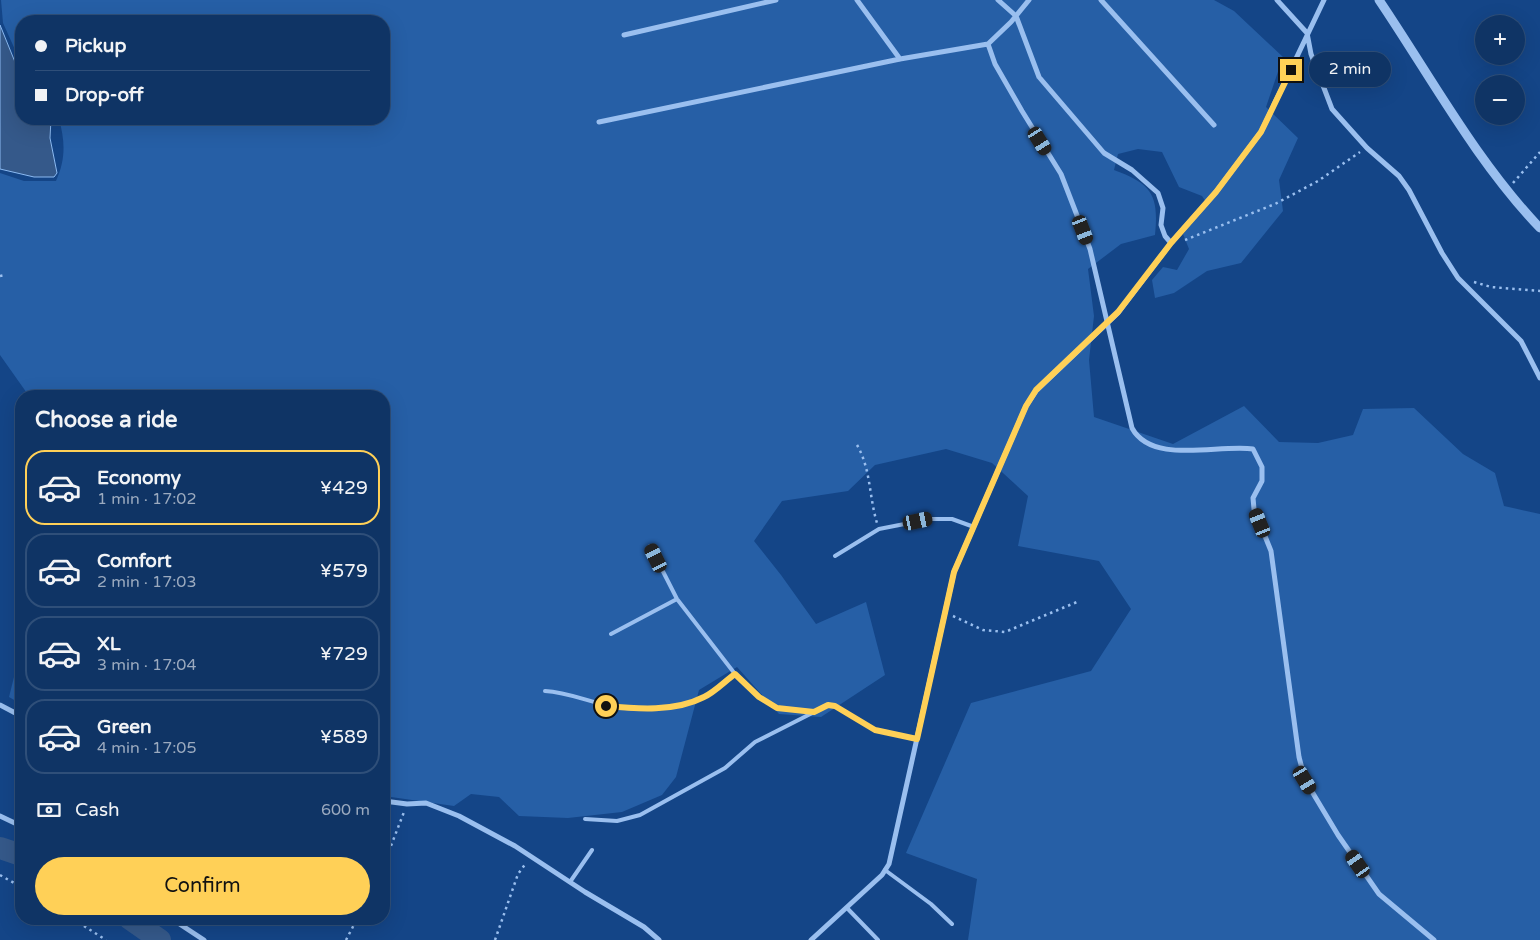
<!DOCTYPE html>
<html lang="en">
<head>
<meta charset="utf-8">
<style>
  body { margin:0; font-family:"Varela Round",sans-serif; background:#183c6b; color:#f1f3f6; height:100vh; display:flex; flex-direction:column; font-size:19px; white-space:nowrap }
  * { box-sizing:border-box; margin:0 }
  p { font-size:16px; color:#9baabf }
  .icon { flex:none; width:28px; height:28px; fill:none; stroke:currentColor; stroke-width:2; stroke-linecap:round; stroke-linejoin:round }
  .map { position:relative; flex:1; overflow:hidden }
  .sheet { position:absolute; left:15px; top:390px; width:375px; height:535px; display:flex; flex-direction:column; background:#0f3465; border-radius:20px; box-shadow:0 5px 20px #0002,0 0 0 1px #2f4f79 }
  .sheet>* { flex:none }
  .banner { position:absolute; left:15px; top:15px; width:375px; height:110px; border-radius:20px; box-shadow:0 5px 20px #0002,0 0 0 1px #2f4f79; display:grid; align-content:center; height:110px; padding:0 20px; background:#0f3465 }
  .controls { position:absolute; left:1475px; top:15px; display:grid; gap:10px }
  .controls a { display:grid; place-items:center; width:50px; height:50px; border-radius:50%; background:#0f3465; box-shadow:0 5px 20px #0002,0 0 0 1px #2f4f79; font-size:25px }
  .end { position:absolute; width:22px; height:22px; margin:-11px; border:6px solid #ffd057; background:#111; box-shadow:0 0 0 2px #111 }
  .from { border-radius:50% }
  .bubble { position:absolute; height:35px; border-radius:18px; background:#0f3465; box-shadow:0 5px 20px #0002,0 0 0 1px #2f4f79; font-size:16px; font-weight:600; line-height:35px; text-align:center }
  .car { position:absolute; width:15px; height:30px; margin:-15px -8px; border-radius:6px; box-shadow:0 0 4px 1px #0007; background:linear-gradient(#222 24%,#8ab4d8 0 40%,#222 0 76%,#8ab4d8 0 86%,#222 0) }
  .banner b { display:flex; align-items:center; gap:18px; height:48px; font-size:19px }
  .banner b+b { border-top:1px solid #2f4f79 }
  .banner i { width:12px; height:12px; background:#f1f3f6 }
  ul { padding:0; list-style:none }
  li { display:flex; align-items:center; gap:15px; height:75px; margin:0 10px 8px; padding:0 10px; border:2px solid #2f4f79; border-radius:20px }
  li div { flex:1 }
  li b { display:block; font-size:19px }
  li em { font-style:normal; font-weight:600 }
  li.selected { border-color:#ffd057 }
  li>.icon { width:45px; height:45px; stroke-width:1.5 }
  h2 { padding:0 20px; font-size:22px; line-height:60px }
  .pay { display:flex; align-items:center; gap:12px; height:55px; padding:0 20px; font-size:19px }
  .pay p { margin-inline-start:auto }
  .button { display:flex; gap:10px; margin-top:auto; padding:10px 20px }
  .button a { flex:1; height:58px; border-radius:30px; background:#ffd057; color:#111; font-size:20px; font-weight:600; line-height:58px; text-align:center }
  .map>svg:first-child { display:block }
  .green { fill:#265fa6 }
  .water { fill:#35598a; stroke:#8bbaf2 }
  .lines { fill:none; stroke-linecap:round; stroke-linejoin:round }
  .river { stroke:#35598a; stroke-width:22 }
  .path { stroke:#9abfef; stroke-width:2.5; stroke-dasharray:2.5 4; stroke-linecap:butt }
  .service { stroke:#9abfef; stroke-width:4 }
  .minor { stroke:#9abfef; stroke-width:5 }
  .tertiary { stroke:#9abfef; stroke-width:9 }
  .route { stroke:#ffd057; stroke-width:6 }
</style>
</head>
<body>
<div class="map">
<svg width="1540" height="940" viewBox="0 0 1540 940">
  <rect width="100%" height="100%" fill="#144587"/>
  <path class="green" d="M1,0H1214L1234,11L1283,57L1266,107L1298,138L1279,180L1283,211L1241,263L1207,271L1174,293L1155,298L1152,280L1163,267L1177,270L1189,249L1183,234L1208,205L1202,196L1179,187L1162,152L1138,149L1118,154L1114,170C1152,184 1159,195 1155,235L1121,244L1088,269L1094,316L1089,360L1094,417L1173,444L1244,406L1279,442L1318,443L1353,435L1363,409L1414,408L1463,454L1495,473L1504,506L1540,514V940H968L977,879L906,853L971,703L1091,671L1131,609L1099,561L1018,546L1028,496L992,463L946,449L875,465L848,491L782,501L754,541L781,575L816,624L866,602L885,675L821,717L779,714L737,667L699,690L676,777L662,795L622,812L568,818L519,816L499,797L471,794L454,806L384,796V396H29L0,355V173L24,181H56C66,159 65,141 59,119H384V21H21V63L3,23Z
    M21,649V704L9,697Z"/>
  <path class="water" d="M0,25L15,62L21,69V119H51L50,138L57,173L54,177H34L0,169Z"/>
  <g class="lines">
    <path class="river" d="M0,848L21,855
      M130,919L160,940"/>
    <path class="path" d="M1513,183L1540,152
      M1185,240L1275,204L1318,181L1360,152
      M0,276L5,275
      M1474,282L1491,287L1540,291
      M857,445C871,469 869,497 877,523
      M953,616L983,630L1005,632L1077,602
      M384,864L404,812
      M0,875L21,887
      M73,919L106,940
      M346,940L357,919
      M495,940L518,874L526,863"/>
    <path class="service" d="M650,546L677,599L735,674L759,697L777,708L813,712
      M835,556L879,529L930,519H952L974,527
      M611,634L677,599
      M545,691C566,692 584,700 605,705C631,711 681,710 704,697C715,691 725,681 735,674
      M585,819L617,821L640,815L725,768L755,742L828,705L835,706L875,730L917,739
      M885,870L931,904L952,924
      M570,882L592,850
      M847,908L878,940"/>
    <path class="minor" d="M857,0L900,59
      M998,0L1016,16L1039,77L1104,153L1132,170L1158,193L1163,208L1161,225L1165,236L1171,243
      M1101,0L1214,125
      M1277,0L1307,33L1311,54L1332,109L1367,148L1399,176L1409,190L1442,253L1458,278L1521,341L1540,378
      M624,35L776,0
      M988,44L995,64L1022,111L1061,174L1090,249L1132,428C1152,465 1218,444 1253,449L1262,467V481L1253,498L1254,509L1271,551L1299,757L1305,780L1338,835L1379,894L1434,940
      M599,122L900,59L988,44L1011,22L1029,0
      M0,705L21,716
      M384,801L407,804L426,803L459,816L515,846L585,892L644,927L659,940
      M0,816L21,826
      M172,919L204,940
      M811,940L882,875L889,864L954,572L1026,406L1036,391L1118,313L1171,243L1216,192L1261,132L1324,0"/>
    <path class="tertiary" d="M1379,0C1431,77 1476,161 1540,228"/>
  </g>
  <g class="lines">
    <path class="route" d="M606,706C637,709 675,712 704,697C715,692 725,681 735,674L759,697L777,708L814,712L828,705L835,706L875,730L917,739L954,572L1026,406L1036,390L1118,312L1171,243L1216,192L1261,132L1291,70"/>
  </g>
</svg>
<div class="controls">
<a>+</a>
<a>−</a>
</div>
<i class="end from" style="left:606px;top:706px"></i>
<i class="end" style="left:1291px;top:70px"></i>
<div class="bubble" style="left:1309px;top:52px;width:82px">2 min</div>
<i class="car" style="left:1040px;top:141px;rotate:148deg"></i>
<i class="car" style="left:1083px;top:230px;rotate:159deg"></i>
<i class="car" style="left:918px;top:521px;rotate:78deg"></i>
<i class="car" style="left:1260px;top:523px;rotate:338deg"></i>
<i class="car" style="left:656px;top:558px;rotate:334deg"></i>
<i class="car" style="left:1305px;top:780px;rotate:149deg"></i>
<i class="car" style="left:1358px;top:864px;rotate:325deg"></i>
<div class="banner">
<b><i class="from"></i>Pickup</b>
<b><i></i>Drop-off</b>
</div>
<section class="sheet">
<h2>Choose a ride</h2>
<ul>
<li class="selected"><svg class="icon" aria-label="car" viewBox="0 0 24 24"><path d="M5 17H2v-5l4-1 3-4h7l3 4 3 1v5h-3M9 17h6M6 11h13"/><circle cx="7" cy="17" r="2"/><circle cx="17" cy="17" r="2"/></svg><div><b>Economy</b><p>1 min · 17:02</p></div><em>¥429</em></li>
<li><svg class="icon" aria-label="car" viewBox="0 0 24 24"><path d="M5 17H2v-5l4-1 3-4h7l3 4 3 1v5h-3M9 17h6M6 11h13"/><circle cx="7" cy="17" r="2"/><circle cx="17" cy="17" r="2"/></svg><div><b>Comfort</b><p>2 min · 17:03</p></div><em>¥579</em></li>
<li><svg class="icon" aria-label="car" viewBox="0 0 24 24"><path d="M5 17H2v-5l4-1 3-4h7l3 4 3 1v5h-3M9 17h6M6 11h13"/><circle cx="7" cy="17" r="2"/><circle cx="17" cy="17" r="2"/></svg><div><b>XL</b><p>3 min · 17:04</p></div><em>¥729</em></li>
<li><svg class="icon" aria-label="car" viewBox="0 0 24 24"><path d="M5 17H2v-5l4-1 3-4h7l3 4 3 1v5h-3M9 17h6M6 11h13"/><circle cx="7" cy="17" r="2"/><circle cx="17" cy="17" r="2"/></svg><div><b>Green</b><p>4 min · 17:05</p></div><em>¥589</em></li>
</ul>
<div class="pay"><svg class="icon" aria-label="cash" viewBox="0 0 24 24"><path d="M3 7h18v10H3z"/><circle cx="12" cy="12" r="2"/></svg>Cash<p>600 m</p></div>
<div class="button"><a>Confirm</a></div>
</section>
</div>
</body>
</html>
